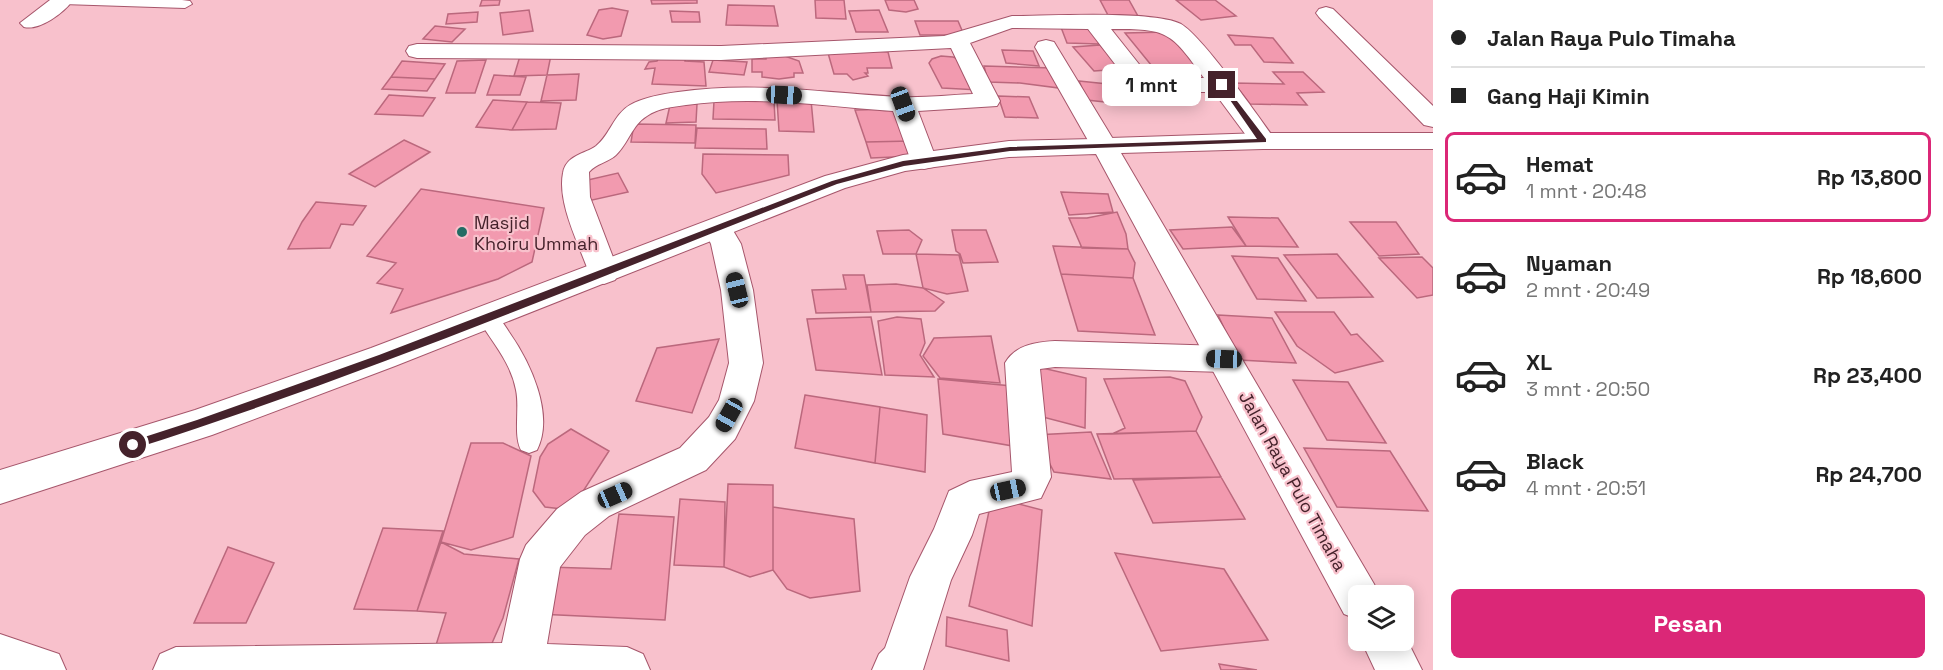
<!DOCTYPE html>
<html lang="id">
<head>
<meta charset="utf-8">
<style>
  body { margin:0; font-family:"Space Grotesk",sans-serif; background:#f6f6f6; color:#222; height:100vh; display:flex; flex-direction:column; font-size:22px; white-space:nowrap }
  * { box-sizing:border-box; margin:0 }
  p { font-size:20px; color:#767676 }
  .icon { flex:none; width:33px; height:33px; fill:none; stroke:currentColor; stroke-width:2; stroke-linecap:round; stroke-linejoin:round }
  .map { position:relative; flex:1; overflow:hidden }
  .side { display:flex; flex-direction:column; background:#fff; width:510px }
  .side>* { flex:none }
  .top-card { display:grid; align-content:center; height:132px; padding:0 18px; background:#fff }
  .tools { position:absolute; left:1348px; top:585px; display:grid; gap:12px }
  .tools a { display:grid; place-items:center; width:66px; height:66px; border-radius:9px; background:#fff; box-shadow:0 3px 15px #0003; font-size:30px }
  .end { position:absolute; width:27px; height:27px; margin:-14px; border:8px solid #45222b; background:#fff; box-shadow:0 0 0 3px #fff }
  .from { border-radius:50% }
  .bubble { position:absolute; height:42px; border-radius:9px; background:#fff; box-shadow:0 3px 15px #0003; font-size:20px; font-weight:800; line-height:42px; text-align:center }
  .car { position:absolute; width:18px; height:36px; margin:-18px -9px; border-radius:8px; box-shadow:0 0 4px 2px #0007; background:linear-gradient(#222 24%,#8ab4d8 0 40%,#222 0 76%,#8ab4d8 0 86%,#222 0) }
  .top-card b { display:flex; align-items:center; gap:21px; height:57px; font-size:22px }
  .top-card b+b { border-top:2px solid #e0e0e0 }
  .top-card i { width:15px; height:15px; background:#222 }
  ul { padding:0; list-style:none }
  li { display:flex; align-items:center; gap:18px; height:90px; margin:0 12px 9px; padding:0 6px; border:3px solid transparent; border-radius:9px }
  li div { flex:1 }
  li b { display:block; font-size:22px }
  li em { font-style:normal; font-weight:800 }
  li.current { border-color:#db2777 }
  li>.icon { width:54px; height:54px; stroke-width:1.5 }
  .cta { display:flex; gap:12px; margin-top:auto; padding:12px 18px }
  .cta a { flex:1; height:69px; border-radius:9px; background:#db2777; color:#fff; font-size:24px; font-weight:800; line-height:69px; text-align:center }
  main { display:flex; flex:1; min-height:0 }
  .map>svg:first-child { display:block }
  .building { fill:#f29aaf; stroke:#bb687d; stroke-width:1.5 }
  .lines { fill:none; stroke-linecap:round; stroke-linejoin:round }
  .lane-casing { stroke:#a6566b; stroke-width:2 }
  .street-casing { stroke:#a6566b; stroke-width:2 }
  .secondary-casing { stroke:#a6566b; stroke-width:2 }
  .lane { fill:#fff; fill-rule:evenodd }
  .street { fill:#fff; fill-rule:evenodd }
  .secondary { fill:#fff; fill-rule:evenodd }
  .route { fill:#45222b }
  .poi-dot { fill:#236c64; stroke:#f8c1cc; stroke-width:2 }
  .labels { text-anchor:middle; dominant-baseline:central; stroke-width:4.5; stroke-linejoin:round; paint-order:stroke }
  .poi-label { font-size:18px; fill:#45222b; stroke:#f8c1cc; text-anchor:start }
  .street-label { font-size:18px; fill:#45222b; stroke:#f8c1cc }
</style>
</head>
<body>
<main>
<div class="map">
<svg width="1433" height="670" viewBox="0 0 1433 670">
  <rect width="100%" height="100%" fill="#f8c1cc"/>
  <path class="building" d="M482,0H500L499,5L480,6Z
    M651,0H697V3L652,4Z
    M815,0H844L846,19L816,18Z
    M885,0H914L918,9L906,12L889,10Z
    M1100,0H1129L1139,18L1109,17Z
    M1176,0H1215L1236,16L1201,20Z
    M728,5L774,6L778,26L726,25Z
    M612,8L628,11L621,36L603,39L587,35L599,10Z
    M529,10L533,31L503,35L500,13Z
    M879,10L888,32H856L849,11Z
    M670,11L699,12L700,22H672Z
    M478,12L477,22L446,24L448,14Z
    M915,21H958L964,35H920Z
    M1059,22L1090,23L1099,44L1067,43Z
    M435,26L465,29L452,42L423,39Z
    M1167,32L1200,70L1156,71L1125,33Z
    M1228,35L1273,38L1293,63L1264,62L1251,45H1235Z
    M1100,45L1121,69L1094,71L1073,47Z
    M853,49L888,52L892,68H867L868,73H865L868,76L853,80L847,74H834L828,53Z
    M1002,50L1033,51L1039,66L1006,63Z
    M686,54L685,61L704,62L706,86L652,84L655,68L645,69L649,62L657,61L660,55Z
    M779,54L799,61L803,73H794V77L779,79L762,77V72H752V59H766V56Z
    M551,55L547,75L514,76L520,56Z
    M941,56L953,57L964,61L979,90L942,88L929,63L932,59Z
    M486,60L475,93H446L457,61Z
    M713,60L747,62L744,75L709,72Z
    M402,61L445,64L435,79L391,77Z
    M984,66L1054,68L1059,88L1020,83L988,82Z
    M1273,72H1303L1324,92L1297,93L1307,105L1250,104L1234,83L1284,84Z
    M579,74L576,100L541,101L547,75Z
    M494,75L526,77L520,95H487Z
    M391,77L435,79L427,91L382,89Z
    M1079,81L1127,86L1131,105L1087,100Z
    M389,95L435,98L423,116L375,114Z
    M998,96L1029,97L1038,118L1005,117Z
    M493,100L527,102L512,130L476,127Z
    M777,100H811L814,132L779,131Z
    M714,101H774L775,120L713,119Z
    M527,102L561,103L556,129L512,130Z
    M697,104L696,122L666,123L670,105Z
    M898,109L911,141L866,142L855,110Z
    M634,124L696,125L695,143L631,142Z
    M697,128L766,129L767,149L695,148Z
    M404,140L430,152L375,187L349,174Z
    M911,141L917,156L871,158L866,142Z
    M703,154L788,155L789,175L716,193L702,174Z
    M618,173L628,192L588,201L579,182Z
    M421,189L544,208L532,262L498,279L391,313L403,289L377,283L396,263L367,256Z
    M1061,192L1108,194L1113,212L1069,215Z
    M316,202L366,206L353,225L341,224L330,248L288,249L302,222Z
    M1117,212L1126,234L1128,249L1082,248L1069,218H1087Z
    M1228,217L1278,218L1298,247L1246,246Z
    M1350,222H1396L1419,254L1379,256Z
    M1232,227L1246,246L1183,249L1170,230Z
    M909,230L922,240L916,254H883L877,231Z
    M952,230H986L998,262L963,263L960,254L956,251Z
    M1053,246L1128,249L1135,263L1133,278L1061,274Z
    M916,254L959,255L968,291L947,294L923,288Z
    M1337,254L1373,297L1317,298L1284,255Z
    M1232,256L1278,258L1306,301L1257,299Z
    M1422,257L1433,268V295L1417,298L1379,258Z
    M1061,274L1133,278L1155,335L1078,331Z
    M843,275H864L871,312L816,313L812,290L846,289Z
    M896,284L923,288L944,302L935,311L871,312L867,285Z
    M1275,312H1334L1351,335L1357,334L1383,361L1335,373L1297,346Z
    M1218,315L1272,318L1296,363L1239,360Z
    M871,317L882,375L816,370L807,319Z
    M897,317L921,319L925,343L920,355L934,377L885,375L878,321Z
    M991,336L1000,383L940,378L923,356L934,338Z
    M719,339L692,413L636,401L657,348Z
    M1038,367L1086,378L1085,428L1035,415Z
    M1170,377L1185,381L1202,417L1196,431L1112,434L1125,428L1104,379Z
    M938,379L1012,386L1013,446L943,434Z
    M1293,380L1348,382L1386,443L1327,440Z
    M805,395L880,407L875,463L795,448Z
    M880,407L927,415L925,472L875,463Z
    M571,429L609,451L571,510L545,507L533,491L540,457L548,444Z
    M1196,431L1221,477L1114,479L1097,434Z
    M1091,432L1111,479L1054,472L1035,435Z
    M471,443H503L531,456L513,537L471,550L441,542Z
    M1304,448L1390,451L1428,511L1337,507Z
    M1221,477L1245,519L1153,523L1133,480Z
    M728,484L773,485V570L750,577L724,567Z
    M992,497L1042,510L1032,626L969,606Z
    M680,499L725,502L724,567L674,565Z
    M773,507L854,519L860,591L810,598L787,589L773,570Z
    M619,514L674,517L665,620L538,614L548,567L611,569Z
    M383,528L443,531L417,611L354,609Z
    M441,542L464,554L519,559L503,618L489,650L436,645L446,613L417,611Z
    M228,547L274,563L246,623H194Z
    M1115,553L1224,569L1268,640L1161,651Z
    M947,617L1007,630L1009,661L946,646Z
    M1219,664L1257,670H1221Z"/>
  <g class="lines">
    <g class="lane-casing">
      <path id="lane" d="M57,0H182L190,1L192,4L185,8L63,4Z
        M487,310C498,313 503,323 509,332C530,362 555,414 537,450L529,453L521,450C513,435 520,408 516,390C511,362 491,341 477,317L480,312Z"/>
    </g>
    <g class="street-casing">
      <path id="street" d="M50,0H73C64,13 39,31 24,27L20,23Z
        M1326,7L1333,9L1433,106V127L1424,125L1319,17L1316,13L1319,9Z
        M1012,16C1048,16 1153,10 1181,24C1203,37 1259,117 1276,141L1272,146L1263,149L1254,146L1214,92H1143L1135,90L1088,29L1012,28L970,43L1000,101L997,106L918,111L937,161L933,167L924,169L915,167L911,161L893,111C825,106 755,95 686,105C673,107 658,108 647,116C632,125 628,144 616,155C607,163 597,163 589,172L590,197L619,273L615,280L604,284L593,280L589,273C579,244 557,203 563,173C566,155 585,154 596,146C610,135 614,114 630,105C644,97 663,94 678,92C753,81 826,93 900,97C924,98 949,95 973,94L951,48L721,60L417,58L409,56L406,51L409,46L417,44L721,46L944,36ZM1111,29C1168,29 1170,31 1204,78H1150Z
        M1046,40L1054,42L1057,47L1116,144L1112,149L1103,152L1094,149L1090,144L1035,47L1038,42Z
        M718,220L728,222L741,244L753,290L763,363L754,401L735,439L706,470L609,516L585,535L560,567L547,644L627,647L643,654L650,670H153L160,654L176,647L502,643L520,559L526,545L557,509L581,492L680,448L709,417L719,400L729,363L721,290L711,244L704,229L708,222Z
        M1055,341L1224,346L1236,350L1241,359L1236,368L1224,372L1055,367L1040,369L1051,477L1041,498L979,514L972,535L951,580L923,670H872L879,654L885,648L910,577L934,529L949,491L970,481L1012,472L1005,363C1015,345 1036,342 1055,341Z
        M0,634L59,654L66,670H0Z"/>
    </g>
    <g class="secondary-casing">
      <path id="secondary" d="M1263,133H1433V149H1263L1121,153L1374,584L1379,596H1359V620L1344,614L1096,154L1009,157L905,171L845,188L395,366L212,435L0,504V470L195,410L371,348L825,176L903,155L1009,141L1094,139L1103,136L1110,138Z
        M1404,634L1422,670H1375L1361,640H1404Z"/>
    </g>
    <use href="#lane" class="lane"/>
    <use href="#street" class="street"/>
    <use href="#secondary" class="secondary"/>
  </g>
  <path class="route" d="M1219,84H1224L1266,139V142L1010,151L904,166L837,184C604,275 372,373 133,449L127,445L129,442L197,420L379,355L832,181L903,161L1010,147L1257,139Z"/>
  <circle class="poi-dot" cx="462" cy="232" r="6"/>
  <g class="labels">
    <g class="poi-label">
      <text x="474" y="222">Masjid<tspan x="474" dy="21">Khoiru Ummah</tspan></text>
    </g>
    <g class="street-label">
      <text transform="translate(1293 481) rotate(61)">Jalan Raya Pulo Timaha</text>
    </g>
  </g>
</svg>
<div class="tools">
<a><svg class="icon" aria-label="layers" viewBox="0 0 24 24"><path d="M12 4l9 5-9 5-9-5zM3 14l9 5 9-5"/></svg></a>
</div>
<i class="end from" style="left:133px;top:445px"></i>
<i class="end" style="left:1222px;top:85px"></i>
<div class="bubble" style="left:1102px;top:64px;width:99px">1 mnt</div>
<i class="car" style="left:784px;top:95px;rotate:93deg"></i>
<i class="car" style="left:903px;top:104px;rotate:160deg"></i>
<i class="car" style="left:737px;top:290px;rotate:346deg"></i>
<i class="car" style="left:1224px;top:359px;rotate:272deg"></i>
<i class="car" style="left:729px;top:415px;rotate:209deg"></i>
<i class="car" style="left:1008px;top:490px;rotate:78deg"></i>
<i class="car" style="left:615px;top:495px;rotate:66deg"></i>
</div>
<section class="side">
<div class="top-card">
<b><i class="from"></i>Jalan Raya Pulo Timaha</b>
<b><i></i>Gang Haji Kimin</b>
</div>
<ul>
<li class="current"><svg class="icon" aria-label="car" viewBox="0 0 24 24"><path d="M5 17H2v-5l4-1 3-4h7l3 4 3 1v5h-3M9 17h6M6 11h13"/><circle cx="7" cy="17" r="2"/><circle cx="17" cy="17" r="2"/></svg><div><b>Hemat</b><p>1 mnt · 20:48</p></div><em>Rp 13,800</em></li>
<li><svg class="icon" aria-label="car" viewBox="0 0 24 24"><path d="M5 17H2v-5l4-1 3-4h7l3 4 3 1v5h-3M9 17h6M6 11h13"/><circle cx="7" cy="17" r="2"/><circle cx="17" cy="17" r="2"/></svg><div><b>Nyaman</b><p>2 mnt · 20:49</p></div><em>Rp 18,600</em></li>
<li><svg class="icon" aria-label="car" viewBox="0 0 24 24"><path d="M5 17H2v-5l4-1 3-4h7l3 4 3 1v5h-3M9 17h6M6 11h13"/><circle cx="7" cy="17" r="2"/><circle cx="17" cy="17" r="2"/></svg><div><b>XL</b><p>3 mnt · 20:50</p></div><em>Rp 23,400</em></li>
<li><svg class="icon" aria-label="car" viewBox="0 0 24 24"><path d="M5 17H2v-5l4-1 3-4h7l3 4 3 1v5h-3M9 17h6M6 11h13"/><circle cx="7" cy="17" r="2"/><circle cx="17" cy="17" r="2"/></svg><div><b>Black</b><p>4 mnt · 20:51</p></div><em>Rp 24,700</em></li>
</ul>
<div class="cta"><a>Pesan</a></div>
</section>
</main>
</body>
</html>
